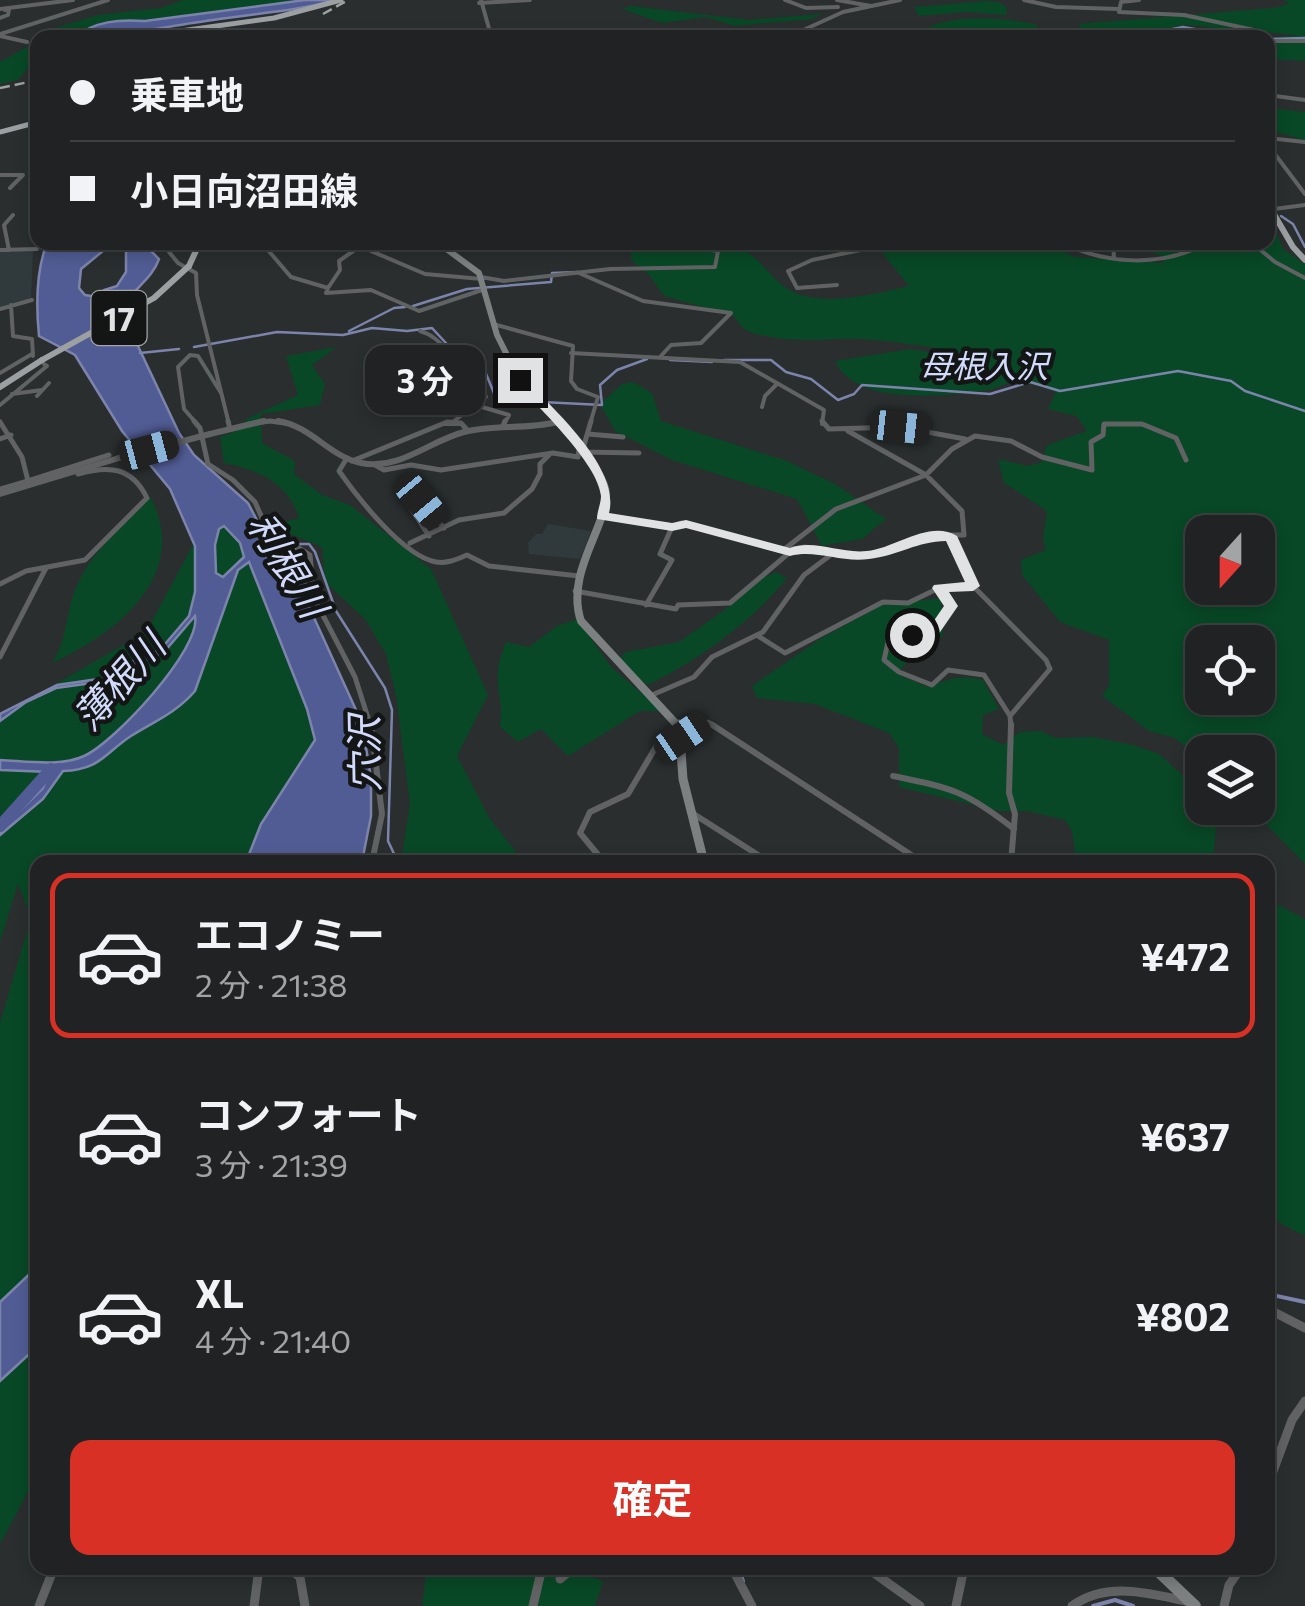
<!DOCTYPE html>
<html lang="ja">
<head>
<meta charset="utf-8">
<style>
  body { margin:0; font-family:Commissioner,"Noto Sans JP",sans-serif; background:#2d2f30; color:#f1f3f6; height:100vh; display:flex; flex-direction:column; font-size:38px; white-space:nowrap }
  * { box-sizing:border-box; margin:0 }
  p { font-size:32px; color:#a2a4a6 }
  .icon { flex:none; width:55px; height:55px; fill:none; stroke:currentColor; stroke-width:2; stroke-linecap:round; stroke-linejoin:round }
  .map { position:relative; flex:1; overflow:hidden }
  .side { position:absolute; left:30px; top:855px; width:1245px; height:720px; display:flex; flex-direction:column; background:#202223; border-radius:20px; box-shadow:0 5px 15px #0003,0 0 0 2px #3d3f41 }
  .side>* { flex:none }
  .hud { position:absolute; left:30px; top:30px; width:1245px; height:220px; border-radius:20px; box-shadow:0 5px 15px #0003,0 0 0 2px #3d3f41; display:grid; align-content:center; height:220px; padding:0 40px; background:#202223 }
  .needle { width:65px; rotate:201deg }
  .tools { position:absolute; left:1185px; top:515px; display:grid; gap:20px }
  .tools a { display:grid; place-items:center; width:90px; height:90px; border-radius:20px; background:#202223; box-shadow:0 5px 15px #0003,0 0 0 2px #3d3f41; font-size:50px }
  .end { position:absolute; width:45px; height:45px; margin:-22px; border:12px solid #e0e2e3; background:#111; box-shadow:0 0 0 5px #111 }
  .from { border-radius:50% }
  .bubble { position:absolute; height:70px; border-radius:20px; background:#202223; box-shadow:0 5px 15px #0003,0 0 0 2px #3d3f41; font-size:32px; font-weight:700; line-height:70px; text-align:center }
  .car { position:absolute; width:30px; height:60px; margin:-30px -15px; border-radius:12px; box-shadow:0 0 8px 2px #0007; background:linear-gradient(#222 24%,#8ab4d8 0 40%,#222 0 76%,#8ab4d8 0 86%,#222 0) }
  .hud b { display:flex; align-items:center; gap:35px; height:95px; font-size:38px }
  .hud b+b { border-top:2px solid #3d3f41 }
  .hud i { width:25px; height:25px; background:#f1f3f6 }
  ul { padding:18px 0 0; list-style:none }
  li { display:flex; align-items:center; gap:30px; height:165px; margin:0 20px 15px; padding:0 20px; border:5px solid transparent; border-radius:20px }
  li div { flex:1 }
  li b { display:block; font-size:38px }
  li em { font-style:normal; font-weight:700 }
  li.selected { border-color:#d93025 }
  li>.icon { width:90px; height:90px; stroke-width:1.5 }
  .button { display:flex; gap:20px; margin-top:auto; padding:20px 40px }
  .button a { flex:1; height:115px; border-radius:20px; background:#d93025; color:#fff; font-size:40px; font-weight:700; line-height:115px; text-align:center }
  .map>svg:first-child { display:block }
  .built { fill:#303a3d }
  .green { fill:#084826; fill-rule:evenodd }
  .water { fill:#515c94; stroke:#7c84ac; stroke-width:2.5; fill-rule:evenodd }
  .lines { fill:none; stroke-linecap:round; stroke-linejoin:round }
  .stream-far1 { stroke:#7c84ac; stroke-width:2.5 }
  .stream { stroke:#7c84ac; stroke-width:4 }
  .river { stroke:#515c94; stroke-width:12 }
  .minor-far3 { stroke:#616263; stroke-width:4 }
  .minor-far2 { stroke:#616263; stroke-width:5 }
  .minor-far1 { stroke:#616263; stroke-width:6 }
  .minor { stroke:#616263; stroke-width:9 }
  .tertiary-far2 { stroke:#616263; stroke-width:4 }
  .tertiary-far1 { stroke:#616263; stroke-width:5 }
  .tertiary { stroke:#616263; stroke-width:6 }
  .secondary-far3 { stroke:#7d8081; stroke-width:6 }
  .secondary-far2 { stroke:#7d8081; stroke-width:8 }
  .secondary-far1 { stroke:#7d8081; stroke-width:9 }
  .secondary { stroke:#7d8081; stroke-width:12 }
  .trunk-far1 { stroke:#9da0a2; stroke-width:5 }
  .trunk { stroke:#9da0a2; stroke-width:6 }
  .rail { stroke:#9fa2a3; stroke-width:2.5; stroke-dasharray:10 5; stroke-linecap:butt }
  .tertiary-bridge { stroke:#616263; stroke-width:6 }
  .trunk-bridge { stroke:#9da0a2; stroke-width:6 }
  .route { fill:#e0e2e3 }
  .labels { text-anchor:middle; dominant-baseline:central; stroke-width:9; stroke-linejoin:round; paint-order:stroke }
  .shield { fill:#141616; stroke:#a3a5a6; stroke-width:2.5 }
  .shield-label { font-size:32px; font-weight:bold; fill:#e0e2e3 }
  .far-water-label { font-size:32px; font-style:italic; fill:#d2dbfd; stroke:#141616 }
  .water-label { font-size:38px; font-style:italic; fill:#d2dbfd; stroke:#141616 }
</style>
</head>
<body>
<div class="map">
<svg width="1305" height="1606" viewBox="0 0 1305 1606">
  <rect width="100%" height="100%" fill="#2a2e2f"/>
  <path class="built" d="M33,250L31,299L0,308V251Z
    M548,524L591,531L580,559L529,554L528,543L536,534H542Z"/>
  <path class="green" d="M184,0H295L237,12L112,22L70,37L38,38L37,57L18,80L0,84V62L32,44L35,34L98,15L161,8Z
    M1284,0H1305V61L1268,59V38L1298,35L1186,25L1111,38H1004L925,29C955,14 1004,17 1037,25L1040,34L1081,33L1079,24L1273,8L1289,4Z
    M987,1L999,2L1007,8L1006,15L966,12L919,16L914,7Z
    M631,6L749,20L822,14L812,19L735,26L706,17L662,23L622,9Z
    M1268,108L1305,112V140L1269,130Z
    M1268,213L1283,249L1305,264V864L1250,808H1258V752H1202V761L1175,738L1149,731L1102,696L1109,685V640L1060,622L1022,575L1021,560L1046,550L1043,539L1047,511L1004,483L998,459L1028,466L1042,462L1047,445L1087,431L1076,416L1048,409L1056,392C1044,387 1023,381 1010,383C1003,384 996,389 988,390C947,396 856,407 835,361L910,349L988,361L982,356C941,349 900,341 859,339C823,338 785,344 750,332C742,329 739,323 734,316L664,296L649,275L631,260V243C656,243 711,236 732,244C758,255 762,267 780,283C811,312 873,294 909,286L876,245L867,243H1045L1075,257L1164,263L1162,256L1143,249L1145,244L1268,242ZM1202,532H1258V588H1202ZM1202,642H1258V698H1202Z
    M337,347L312,365L325,384L320,405L261,414L262,443L295,461L294,474L322,495L350,505L431,569L488,695L457,756L490,819L524,862H401L410,804L396,695L386,654L365,619L325,582L322,547L271,526L299,518C288,482 258,470 224,463L220,437L236,431L248,418L298,395L286,356Z
    M633,382L652,393L661,421L787,461L835,484L886,519L862,539L822,546L797,499L672,460L615,431L600,404L622,384Z
    M221,493L343,777L321,862H38L37,1475L0,1544V1023L31,918L18,884L0,942V716L146,632Z
    M150,496C192,574 117,634 52,663C68,639 65,613 76,588C91,550 125,526 150,496Z
    M776,572L787,578C752,622 699,660 648,685L615,664L625,652L679,642L733,604L745,586Z
    M941,598L943,636L916,652L897,674L928,687C948,679 962,674 983,680L999,709L983,715L982,734L1003,745L1020,732L1041,731L1056,738L1094,737L1133,745L1159,754L1194,785L1188,794L1216,825L1214,852L1185,862H1076L1072,831L1065,820L1027,811H999L899,787V748L889,733L815,704L757,698L752,686L820,639L882,605Z
    M577,619L612,668L663,711H640L568,756L541,729L518,742L500,727C504,688 489,683 506,642L529,647L557,626Z
    M1273,902L1305,919V1236L1268,1217V909Z
    M424,1568H569L603,1581L595,1606H422L426,1574Z"/>
  <path class="water" d="M305,0H336C294,12 255,13 213,20C167,26 119,37 73,38C95,21 119,19 145,21Z
    M47,243H143L159,259C152,280 131,290 121,310L179,433L194,455L248,503L261,528L297,550L306,573V600L362,723L371,778V816L362,862H246L261,824L315,740L307,709L249,562L238,570L195,691C176,713 155,721 131,736C105,753 100,770 63,771L43,799L0,835V830L43,788L49,772L0,770V760C25,761 61,767 84,756C115,742 202,648 195,616L164,652L136,664L114,680L56,688L26,702L0,721V714L57,685L112,677L132,661L160,650L189,616L195,592V546L170,489L122,431L75,355L39,336C36,306 36,271 47,243ZM109,246L126,251V272L117,286L104,290L98,297L85,295L79,288L81,269ZM224,526L240,543L244,557L223,577L216,573L215,545L219,529Z
    M37,1267V1347L0,1381V1302Z"/>
  <g class="lines">
    <path class="stream-far1" d="M533,38L563,33L579,38
      M602,38L624,32L646,38
      M1125,38L1183,27L1246,38
      M1268,39L1305,38
      M1281,216L1293,224L1305,247
      M413,306L467,289L551,282L552,273L578,272
      M349,331L394,308L405,307
      M194,347L277,332L343,335L372,328L407,331L432,328L458,356L484,369L496,398L534,402
      M140,353L179,349
      M670,360L712,362
      M724,360H771L786,372L811,379L838,400L854,394L862,385L990,394L1030,382L1060,391L1178,371L1231,381L1245,391L1305,411
      M542,402L602,405L600,385L617,370L647,359
      M298,544H309L315,552L336,611L385,688L392,710L388,841L396,858L394,862"/>
    <path class="stream" d="M1268,1294L1305,1302
      M460,1568H505
      M739,1568L743,1581
      M1093,1606L1115,1600L1133,1606"/>
    <path class="river" d="M0,826L51,769"/>
    <path class="minor-far3" d="M785,0L806,8L838,7
      M837,0L871,6
      M1024,0L1056,7L1119,9
      M0,9L73,0
      M0,18L8,15L9,9L5,10
      M0,34L108,0
      M0,36L27,42
      M480,38L490,32L481,0
      M786,38L843,12L900,0
      M1268,41H1305
      M1268,95L1305,100
      M1268,138L1305,142
      M1268,145L1305,194
      M0,175H23L10,188
      M1274,209L1305,205
      M161,242L178,263L196,273L197,295L229,424
      M261,242L291,277L328,288L326,293L371,290L419,311L485,289
      M350,242L425,274L482,279
      M1059,242C1108,265 1161,268 1210,242
      M1113,242L1114,258
      M1251,242L1275,262L1305,278
      M0,250L37,249
      M9,250L4,225L13,215
      M579,273L643,301L731,313L701,343L671,345L660,357
      M481,277L504,281L610,269L715,267L718,251L691,247L716,242
      M837,285L797,288L788,271L812,260L875,247L839,242
      M328,288L340,270L339,261L359,247
      M11,305L13,336L32,339L33,356
      M0,309L32,300
      M493,324L573,346L571,381L577,389L598,397L590,424
      M420,331C443,337 450,362 479,372L478,381L486,397L454,421
      M571,353L740,362L824,410L822,424
      M0,373L32,354
      M12,394L42,390
      M37,396L49,383
      M0,405L47,366L44,364
      M475,405L509,415L504,424
      M762,407L765,396L777,384
      M197,424L184,409L178,367L190,355L198,356L221,393
      M442,424H462
      M1105,424H1138"/>
    <path class="minor-far2" d="M194,421L200,428L208,464L233,480L255,502L266,527L310,555L314,598L355,677L371,727
      M228,421L230,429
      M591,421L582,452L639,453
      M822,421L829,429L900,427L965,439
      M0,422L22,457L28,481L0,489
      M503,426L505,421
      M588,434L623,437
      M0,439L11,435
      M347,458L339,471C358,498 403,556 436,562C447,564 457,559 467,555L489,566L579,576
      M352,461L447,422L461,423L468,431
      M375,465L384,470L411,465L441,470L553,453L578,457L579,449
      M28,481L109,455
      M421,501L444,528
      M408,504L429,536
      M602,516L672,527L681,523L782,551L805,547L832,554L867,555L904,546L926,535H964L962,511L926,475L848,431
      M951,537L973,586L1046,660L1050,669L1010,716L1011,727
      M410,543L459,520L504,513L532,489L540,474V464L549,455
      M782,551L836,509L926,475L952,449L975,436L1011,441L1042,457L1092,470L1091,442L1103,435L1104,424H1142L1176,438L1186,460
      M0,584L26,571L85,560L147,498C132,467 109,465 78,474
      M939,588L951,606L932,631L928,625L916,635L891,629L884,660L899,672L932,685L948,670L984,675L1010,716
      M575,591L676,609L678,605L730,603L789,553
      M646,605L672,560L660,554L672,527
      M758,636L785,653L883,602L908,603L939,588L973,586
      M0,657L46,568
      M652,695L694,677L712,657L763,632L804,575L832,554
      M700,727L708,722L715,727"/>
    <path class="minor-far1" d="M371,724L382,814L372,862
      M711,724L922,862
      M1011,724L1009,793L1015,814L1011,862
      M893,776C952,788 966,791 1014,829
      M692,813L769,862
      M604,862L580,833L590,812L628,794L657,745L704,724"/>
    <path class="minor" d="M1268,1309L1305,1328
      M1268,1485L1292,1420L1305,1401
      M288,1568L300,1577L305,1606
      M732,1568L752,1606
      M867,1568L920,1606
      M560,1579L573,1568
      M39,1606L54,1568
      M254,1606L259,1568
      M533,1606L542,1568
      M956,1606L964,1568
      M1072,1606C1106,1581 1147,1593 1186,1601
      M1224,1606L1229,1585L1241,1568"/>
    <path class="tertiary-far2" d="M1139,0L1121,2L1119,12L1184,15L1254,30L1260,38
      M479,3L530,0"/>
    <path class="tertiary-far1" d="M249,424L270,421L291,424
      M549,424L557,422"/>
    <path class="tertiary" d="M278,421C311,426 330,457 361,463C399,471 429,441 464,432C494,424 526,430 557,422
      M210,434L264,421
      M0,494L119,458"/>
    <path class="secondary-far3" d="M437,242L479,273L497,335L520,381L560,424"/>
    <path class="secondary-far2" d="M558,421C574,439 595,464 604,485C617,516 563,568 581,621L679,727"/>
    <path class="secondary-far1" d="M679,724L683,779L704,862"/>
    <path class="secondary" d="M1155,1568L1195,1606"/>
    <path class="trunk-far1" d="M130,38L274,18L341,0
      M0,132L38,122"/>
    <path class="trunk" d="M1268,204L1293,247L1305,260
      M189,266L200,242
      M0,387L42,360"/>
    <path class="rail" d="M323,14L348,0
      M0,88L38,80"/>
    <path class="tertiary-bridge" d="M119,458L210,434"/>
    <path class="trunk-bridge" d="M42,360L154,298L189,266"/>
  </g>
  <path class="route" d="M516,378H524C553,409 621,468 609,513L672,523L686,520L790,548C815,539 840,554 867,551C896,548 930,519 957,536L980,586L973,591L949,592L958,606L938,635L926,633L912,640L905,635C910,627 924,619 933,622L944,606L932,588L934,585L965,582L946,541C918,541 897,556 869,559C841,563 816,549 790,556L686,528L672,531L597,519C597,511 601,504 601,496C598,463 538,407 516,383Z"/>
  <g class="labels">
    <rect class="shield" x="91.5" y="291" width="55" height="54" rx="8"/>
    <g class="shield-label">
      <text x="119" y="318">17</text>
    </g>
    <g class="far-water-label">
      <text x="984" y="365">母根入沢</text>
    </g>
    <g class="water-label">
      <text transform="translate(289 564) rotate(59)">利根川</text>
      <text transform="translate(118 680) rotate(-48)">薄根川</text>
      <text transform="translate(363 754) rotate(-91)">穴沢</text>
    </g>
  </g>
</svg>
<div class="tools">
<a><svg class="needle" viewBox="-14 -14 28 28"><path d="M0-13l5 13h-10z" fill="#e53935"/><path d="M0 13l5-13h-10z" fill="#a2a4a6"/></svg></a>
<a><svg class="icon" aria-label="locate" viewBox="0 0 24 24"><circle cx="12" cy="12" r="6"/><path d="M12 2v4M12 18v4M2 12h4M18 12h4"/></svg></a>
<a><svg class="icon" aria-label="layers" viewBox="0 0 24 24"><path d="M12 4l9 5-9 5-9-5zM3 14l9 5 9-5"/></svg></a>
</div>
<i class="end from" style="left:912px;top:635px"></i>
<i class="end" style="left:520px;top:380px"></i>
<div class="bubble" style="left:365px;top:345px;width:120px">3 分</div>
<i class="car" style="left:900px;top:427px;rotate:96deg"></i>
<i class="car" style="left:149px;top:450px;rotate:75deg"></i>
<i class="car" style="left:421px;top:501px;rotate:140deg"></i>
<i class="car" style="left:682px;top:737px;rotate:56deg"></i>
<div class="hud">
<b><i class="from"></i>乗車地</b>
<b><i></i>小日向沼田線</b>
</div>
<section class="side">
<ul>
<li class="selected"><svg class="icon" aria-label="car" viewBox="0 0 24 24"><path d="M5 17H2v-5l4-1 3-4h7l3 4 3 1v5h-3M9 17h6M6 11h13"/><circle cx="7" cy="17" r="2"/><circle cx="17" cy="17" r="2"/></svg><div><b>エコノミー</b><p>2 分 · 21:38</p></div><em>¥472</em></li>
<li><svg class="icon" aria-label="car" viewBox="0 0 24 24"><path d="M5 17H2v-5l4-1 3-4h7l3 4 3 1v5h-3M9 17h6M6 11h13"/><circle cx="7" cy="17" r="2"/><circle cx="17" cy="17" r="2"/></svg><div><b>コンフォート</b><p>3 分 · 21:39</p></div><em>¥637</em></li>
<li><svg class="icon" aria-label="car" viewBox="0 0 24 24"><path d="M5 17H2v-5l4-1 3-4h7l3 4 3 1v5h-3M9 17h6M6 11h13"/><circle cx="7" cy="17" r="2"/><circle cx="17" cy="17" r="2"/></svg><div><b>XL</b><p>4 分 · 21:40</p></div><em>¥802</em></li>
</ul>
<div class="button"><a>確定</a></div>
</section>
</div>
</body>
</html>
